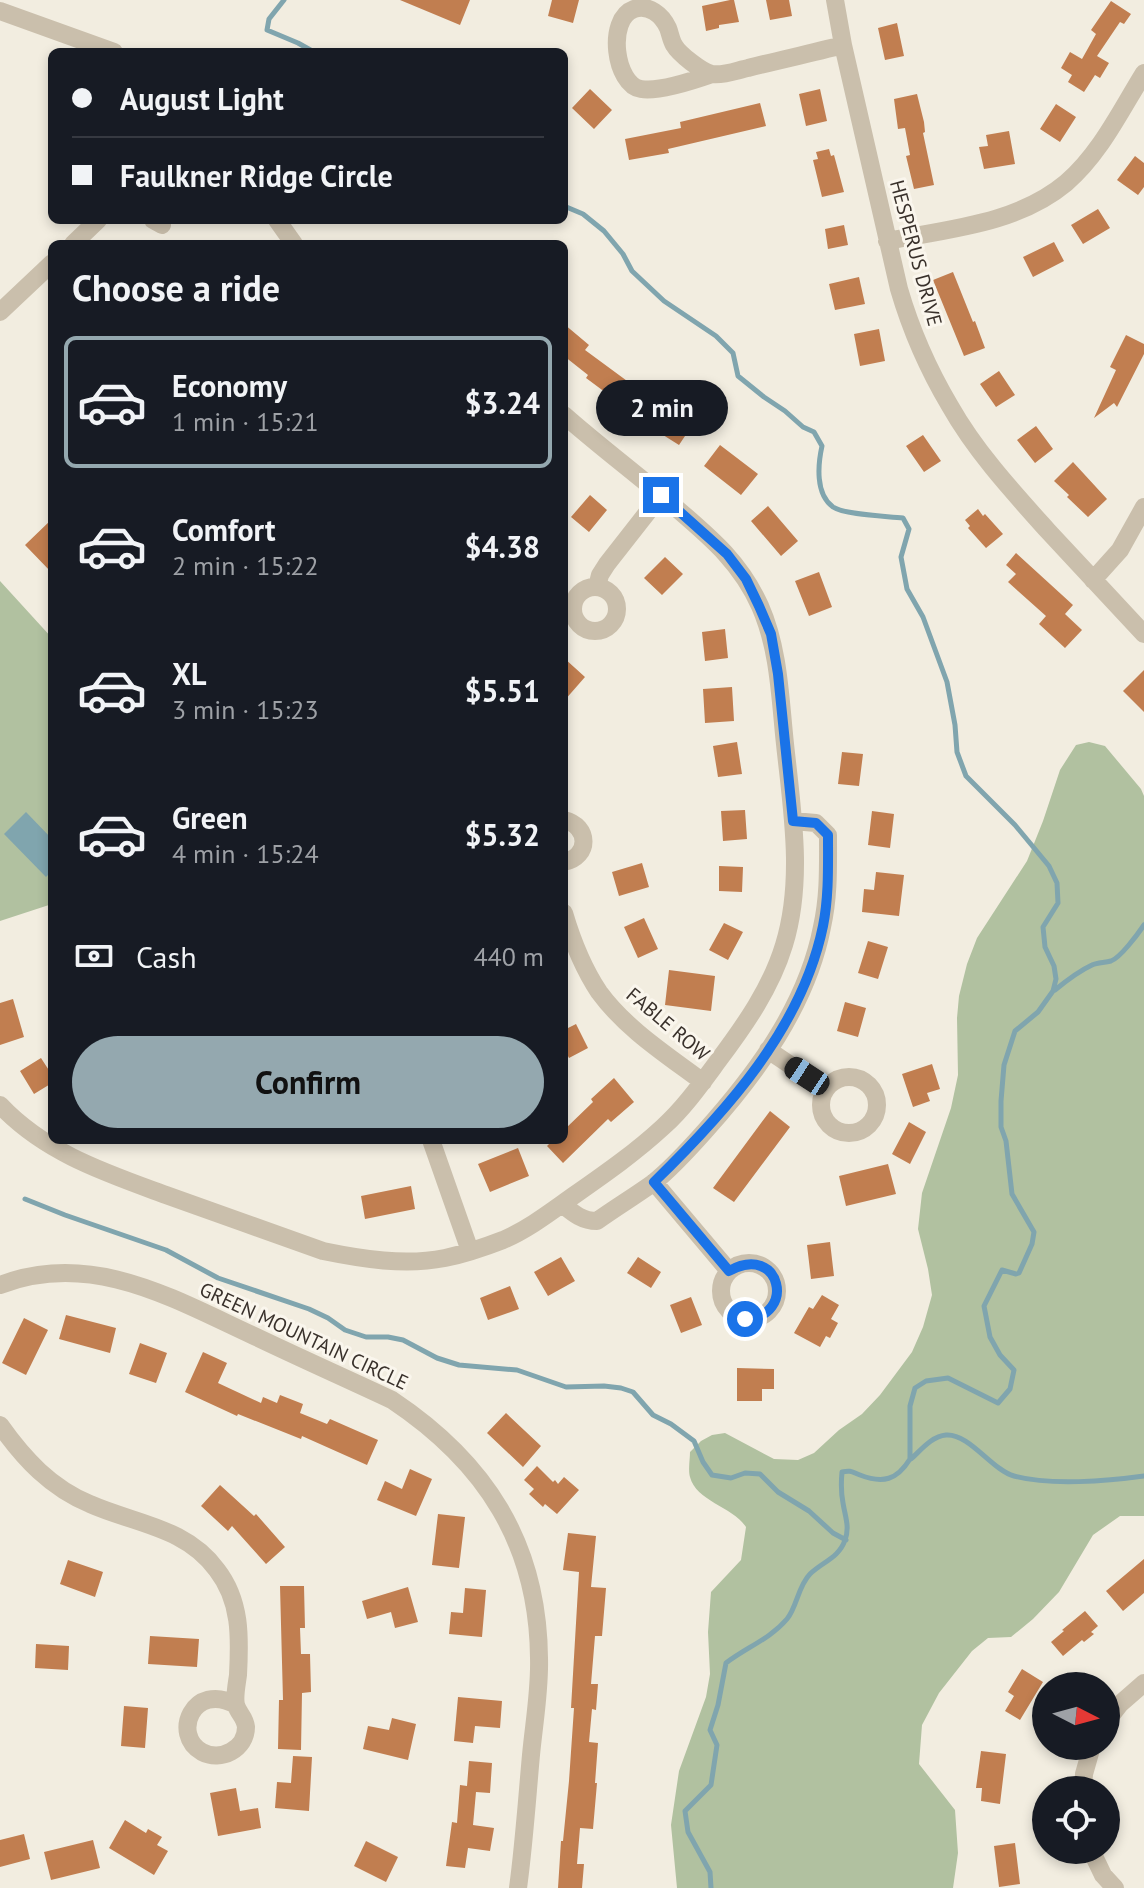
<!DOCTYPE html>
<html lang="en">
<head>
<meta charset="utf-8">
<style>
  body { margin:0; font-family:"PT Sans",sans-serif; background:#242831; color:#f1f3f6; height:100vh; display:flex; flex-direction:column; font-size:30px; white-space:nowrap }
  * { box-sizing:border-box; margin:0 }
  p { font-size:26px; color:#9ea1a6 }
  .icon { flex:none; width:44px; height:44px; fill:none; stroke:currentColor; stroke-width:2; stroke-linecap:round; stroke-linejoin:round }
  .map { position:relative; flex:1; overflow:hidden }
  .side { position:absolute; left:48px; top:240px; width:520px; height:904px; display:flex; flex-direction:column; background:#171b24; border-radius:12px; box-shadow:0 4px 12px #0003 }
  .side>* { flex:none }
  .guide { position:absolute; left:48px; top:48px; width:520px; height:176px; border-radius:12px; box-shadow:0 4px 12px #0003; display:grid; align-content:center; height:176px; padding:0 24px; background:#171b24 }
  .needle { width:52px; rotate:96deg }
  .buttons { position:absolute; left:1032px; top:1672px; display:grid; gap:16px }
  .buttons a { display:grid; place-items:center; width:88px; height:88px; border-radius:50%; background:#171b24; box-shadow:0 4px 12px #0003; font-size:40px }
  .end { position:absolute; width:36px; height:36px; margin:-18px; border:10px solid #1a73e8; background:#fff; box-shadow:0 0 0 4px #fff }
  .from { border-radius:50% }
  .bubble { position:absolute; height:56px; border-radius:28px; background:#171b24; box-shadow:0 4px 12px #0003; font-size:26px; font-weight:800; line-height:56px; text-align:center }
  .car { position:absolute; width:24px; height:48px; margin:-24px -12px; border-radius:10px; box-shadow:0 0 6px 2px #0007; background:linear-gradient(#222 24%,#8ab4d8 0 40%,#222 0 76%,#8ab4d8 0 86%,#222 0) }
  .guide b { display:flex; align-items:center; gap:28px; height:76px; font-size:30px }
  .guide b+b { border-top:2px solid #363941 }
  .guide i { width:20px; height:20px; background:#f1f3f6 }
  ul { padding:0; list-style:none }
  li { display:flex; align-items:center; gap:24px; height:132px; margin:0 16px 12px; padding:0 8px; border:4px solid transparent; border-radius:12px }
  li div { flex:1 }
  li b { display:block; font-size:30px }
  li em { font-style:normal; font-weight:800 }
  li.on { border-color:#94a8af }
  li>.icon { width:72px; height:72px; stroke-width:1.5 }
  h2 { padding:0 24px; font-size:36px; line-height:96px }
  .pay { display:flex; align-items:center; gap:20px; height:88px; padding:0 24px; font-size:30px }
  .pay p { margin-inline-start:auto }
  .cta { display:flex; gap:16px; margin-top:auto; padding:16px 24px }
  .cta a { flex:1; height:92px; border-radius:48px; background:#94a8af; color:#111; font-size:32px; font-weight:800; line-height:92px; text-align:center }
  .map>svg:first-child { display:block }
  .green { fill:#b1c1a0 }
  .water { fill:#80a5ae }
  .lines { fill:none; stroke-linecap:round; stroke-linejoin:round }
  .stream { stroke:#80a5ae; stroke-width:5 }
  .building { fill:#c17e50 }
  .minor { stroke:#cabfac; stroke-width:18 }
  .route { stroke:#1a73e8; stroke-width:10 }
  .labels { text-anchor:middle; dominant-baseline:central; stroke-width:6; stroke-linejoin:round; paint-order:stroke }
  .street-label { font-size:20px; fill:#39312b; stroke:#faf6ed }
</style>
</head>
<body>
<div class="map">
<svg width="1144" height="1888" viewBox="0 0 1144 1888">
  <rect width="100%" height="100%" fill="#f2ede0"/>
  <path class="green" d="M0,581L52,638V904L0,921Z
    M1089,742L1105,746L1141,789L1144,796V1516H1120L1093,1535L1059,1592L1033,1619L1011,1637L988,1638L972,1651L939,1693L922,1725L919,1764L955,1810L958,1853L953,1888H677L671,1825L679,1771L706,1697L710,1674L708,1632L711,1592L741,1560L746,1527C733,1507 696,1501 690,1477C688,1470 690,1459 690,1452L701,1441L712,1435L725,1433L774,1459L798,1460L814,1453L839,1430L862,1414L880,1395L912,1352L923,1327L932,1295L928,1269L918,1229L922,1193L951,1108L958,1075L957,1018L959,996L967,964L977,938L1027,861L1043,821L1060,770L1076,745Z"/>
  <path class="water" d="M26,812L52,839V871L46,877L4,834Z"/>
  <g class="lines">
    <path class="stream" d="M284,0L269,19L267,30L298,43L314,52
      M564,206L583,214L604,231L623,254L632,271L664,301L716,336L733,353L738,376L764,397L785,411L803,427L814,432L822,446C818,464 815,494 833,507C845,515 886,516 903,518L909,529L901,557L907,589L923,617L947,682L955,725L957,752L966,776L1015,825L1049,866L1057,883L1058,903L1043,927L1045,947L1054,966L1056,979L1053,991L1038,1012L1015,1031L1004,1065L1001,1101V1127L1006,1141L1012,1194L1034,1232L1032,1244L1019,1273L1016,1274L1002,1270L984,1306L990,1337L1000,1355L1014,1370L1010,1389L998,1403L948,1378L926,1381L915,1388L910,1406V1459C897,1480 883,1484 860,1475C852,1472 851,1470 842,1472C841,1483 841,1493 843,1503C845,1516 850,1527 845,1540C839,1558 822,1562 810,1574C798,1586 797,1607 787,1619C770,1639 747,1647 726,1663L718,1705L710,1730L717,1745L711,1785L685,1811L688,1832L710,1872L711,1888
      M1055,990C1066,981 1079,971 1092,965C1098,962 1104,963 1111,961C1120,958 1138,934 1144,925
      M25,1199L65,1215L166,1250L218,1278L309,1309L328,1318L345,1330L366,1337H388L403,1340L437,1358L459,1365L517,1370L566,1387L604,1386L621,1388L633,1392L653,1415L671,1424L694,1441L703,1462L712,1475L731,1478L745,1473L760,1474L778,1492L809,1511L833,1533L846,1540
      M911,1459C921,1450 932,1436 946,1435C969,1433 992,1470 1014,1476C1050,1486 1108,1481 1144,1476"/>
  </g>
  <path class="building" d="M400,0H470L460,25Z
    M552,0H579L573,23L548,16Z
    M730,0H734L739,22L719,25V28L706,31L702,6Z
    M766,0H789L792,16L770,20Z
    M1111,1L1131,14L1124,24L1120,22L1097,56L1109,63L1100,78L1095,75L1084,92L1068,82L1072,75L1061,68L1070,52L1082,59L1096,34L1091,30Z
    M897,23L904,56L885,60L878,28Z
    M590,89L612,110L594,129L572,108Z
    M820,89L827,121L806,126L799,94Z
    M917,94L924,122L925,132L923,133L934,185L914,189L906,156L910,155L905,128L898,129L894,99Z
    M760,103L766,126L668,149L669,153L629,160L625,139L681,128L680,122Z
    M1056,104L1076,117L1060,142L1040,129Z
    M1009,131L1015,164L984,169L979,147L988,146L986,135Z
    M829,149L831,156L834,155L844,192L822,197L813,160L818,159L816,152Z
    M1135,156L1144,163V187L1138,195L1117,180Z
    M1098,209L1110,228L1083,244L1071,225Z
    M844,225L848,245L828,249L825,229Z
    M1054,242L1064,261L1033,277L1023,257Z
    M953,272L973,322L975,321L985,348L964,356L933,280Z
    M859,277L865,304L835,310L829,284Z
    M564,324L589,345L585,350L638,389L625,407L586,378L588,375L564,356Z
    M879,329L885,361L860,366L854,334Z
    M1126,335L1144,344V354L1117,407L1114,403L1094,418L1116,370L1110,367Z
    M999,371L1015,395L996,407L980,384Z
    M657,404H662L693,424L679,445L644,423Z
    M1036,426L1053,449L1035,463L1017,440Z
    M923,435L941,461L924,472L906,446Z
    M720,445L758,474L741,495L704,466Z
    M1073,462L1107,499L1088,517L1067,497L1069,495L1054,481Z
    M590,495L607,510L589,532L571,517Z
    M768,506L798,541L781,556L751,521Z
    M978,509L983,516L985,514L1003,534L986,548L968,528L970,526L965,520Z
    M52,519V573L25,545Z
    M1016,553L1073,605L1065,614L1082,630L1065,648L1039,624L1046,616L1008,582L1016,574L1006,565Z
    M665,557L683,574L662,595L644,578Z
    M819,572L832,607L809,616L795,581Z
    M725,629L728,658L705,661L702,632Z
    M564,658L585,677L564,701Z
    M1144,670V712L1123,691Z
    M732,687L734,721L705,723L703,689Z
    M737,742L742,774L718,777L713,746Z
    M842,752L863,754L859,786L838,784Z
    M745,810L747,839L723,841L721,811Z
    M872,811L894,814L890,848L868,845Z
    M642,863L649,887L619,896L612,872Z
    M719,866L743,867L742,892L719,891Z
    M876,872L904,875L899,916L862,912L864,889L874,890Z
    M644,918L658,949L638,958L624,927Z
    M724,923L743,932L728,960L709,950Z
    M868,941L888,947L878,979L858,973Z
    M669,970L715,976L711,1011L665,1005Z
    M13,999L24,1037L0,1045V1003Z
    M845,1002L866,1008L858,1037L837,1031Z
    M576,1024L588,1048L569,1058L564,1048V1030Z
    M41,1058L52,1075V1083L34,1094L20,1071Z
    M932,1064L940,1089L927,1093L930,1101L913,1107L902,1074Z
    M614,1078L634,1102L611,1122L608,1119L563,1163L547,1146L553,1140H564V1130L593,1102L591,1099Z
    M770,1111L790,1127L734,1202L713,1188Z
    M909,1122L926,1132L910,1164L892,1154Z
    M518,1148L529,1176L490,1192L478,1164Z
    M888,1164L896,1194L846,1206L839,1176Z
    M411,1186L415,1209L365,1219L361,1196Z
    M830,1242L834,1276L811,1279L807,1245Z
    M561,1257L575,1281L548,1296L534,1272Z
    M638,1257L661,1272L651,1288L627,1273Z
    M510,1286L519,1309L488,1320L480,1298Z
    M822,1295L839,1305L831,1319L838,1323L830,1338L826,1336L820,1347L794,1333L809,1307L813,1309Z
    M691,1297L702,1325L681,1333L670,1305Z
    M66,1315L116,1328L110,1353L59,1339Z
    M24,1318L48,1330L26,1375L2,1363Z
    M140,1343L167,1353L156,1383L129,1374Z
    M203,1352L227,1363L218,1383L261,1403L263,1397L277,1403L280,1395L303,1404L300,1413L327,1424L330,1419L378,1440L367,1465L302,1436L301,1439L238,1414L237,1416L185,1392Z
    M737,1368L774,1369V1389H762V1401H737Z
    M506,1413L541,1446L523,1467L487,1433Z
    M537,1466L553,1482L555,1480L558,1484L564,1477L579,1490L557,1514L545,1504L543,1507L529,1494L534,1489L524,1480Z
    M410,1469L432,1479L416,1516L377,1500L385,1481L402,1489Z
    M220,1485L254,1516L256,1514L285,1547L266,1564L232,1526L228,1531L201,1506Z
    M438,1514L465,1517L459,1568L432,1565Z
    M568,1533L596,1536L591,1587L606,1588L602,1636H595L591,1684H598L596,1710L592,1709L589,1742L598,1743L595,1783H597L593,1829L580,1828L577,1864H584L582,1888H558L561,1841H563L569,1781L574,1708H571L579,1572L563,1570Z
    M1144,1559V1593L1123,1611L1106,1591Z
    M68,1560L103,1572L95,1597L60,1584Z
    M280,1586H304L305,1628H300L301,1654H310L311,1692L302,1693L301,1750L278,1749L279,1700H283Z
    M408,1587L418,1622L395,1628L391,1612L367,1619L362,1601Z
    M465,1588L486,1590L482,1637L449,1634L451,1612L463,1613Z
    M1085,1611L1098,1626L1091,1632L1094,1634L1084,1642L1082,1640L1063,1656L1051,1642L1064,1631L1062,1630Z
    M150,1636L199,1639L197,1667L148,1664Z
    M36,1644L69,1646L68,1670L35,1668Z
    M1022,1669L1043,1682L1020,1720L1005,1711L1014,1696L1008,1692Z
    M458,1697L502,1701L500,1728L475,1726L473,1743L454,1741Z
    M124,1706L148,1708L145,1748L121,1746Z
    M392,1718L416,1724L408,1760L363,1749L368,1726L389,1730Z
    M981,1751L1006,1754L1000,1804L981,1801L982,1788H976Z
    M293,1756L312,1757L309,1811L275,1808L277,1782L291,1783Z
    M469,1761L492,1763L490,1793L476,1792L473,1825L494,1828L490,1851L468,1848L465,1868L446,1866L452,1822L457,1823L460,1785L467,1786Z
    M236,1788L240,1811L258,1808L261,1828L218,1836L210,1793Z
    M125,1820L146,1833L148,1829L162,1837L157,1845L168,1851L154,1875L109,1848Z
    M24,1834L30,1859L0,1867V1840Z
    M93,1840L100,1868L51,1880L44,1852Z
    M366,1841L398,1857L386,1882L354,1866Z
    M1015,1843L1020,1884L999,1887L994,1846Z"/>
  <g class="lines">
    <path class="minor" d="M835,0L843,45L899,289C911,330 928,369 950,406C976,452 1013,492 1048,531C1080,565 1112,600 1144,634
      M0,11L114,52
      M712,74C695,80 658,92 641,89C615,85 606,19 634,9C649,4 662,15 668,28C670,33 671,40 674,45C679,54 702,72 712,74C723,76 738,70 748,68C780,60 812,53 843,45
      M153,220L162,225
      M277,220L294,244
      M887,241C948,229 1017,224 1066,183C1100,154 1121,110 1144,73
      M73,244L98,220
      M0,312L52,263
      M1093,580L1120,550L1144,507
      M597,587L600,575L607,564L661,495
      M573 609a22 22 0 1 1 44 0a22 22 0 1 1-44 0Z
      M564,820C590,826 590,857 564,862
      M564,913C572,940 583,968 599,992C626,1029 667,1055 703,1082
      M768,1050L826,1089
      M821 1105a28 28 0 1 1 56 0a28 28 0 1 1-56 0Z
      M0,1105C45,1153 106,1173 166,1195C218,1214 271,1232 323,1251C362,1259 405,1266 445,1258C464,1254 485,1247 503,1240C529,1229 553,1210 576,1194C606,1173 636,1152 663,1127C684,1108 701,1084 718,1061C745,1025 771,988 784,945C804,880 792,810 785,744C780,697 779,649 760,606C739,559 706,534 668,501C634,472 598,445 564,415
      M431,1140L470,1251
      M654,1182L729,1271
      M562,1204C573,1213 582,1221 597,1221C615,1208 635,1196 653,1183C672,1168 689,1149 705,1131C757,1073 807,1005 822,927C829,896 828,866 828,835L816,823L793,821
      M721 1291a28 28 0 1 1 56 0a28 28 0 1 1-56 0Z
      M0,1285C91,1250 172,1298 252,1335C298,1357 345,1378 392,1400C485,1462 538,1543 539,1658C540,1690 534,1723 531,1755C527,1799 524,1844 518,1888
      M0,1425C24,1459 51,1488 90,1504C135,1524 186,1527 217,1570C241,1601 240,1637 238,1675C237,1683 234,1697 236,1705C238,1713 245,1717 246,1727C246,1749 221,1762 202,1752C171,1735 193,1681 236,1705
      M1106,1722L1120,1704L1144,1683
      M1083,1790L1084,1774L1092,1746
      M1091,1850L1103,1875L1115,1888"/>
  </g>
  <g class="lines">
    <path class="route" d="M661,495L727,554L746,579L759,606L771,634L778,674L793,821L816,823L828,835C828,865 829,896 823,926C802,1028 726,1112 654,1182L729,1271C781,1242 797,1317 745,1319"/>
  </g>
  <g class="labels">
    <g class="street-label">
      <text transform="translate(916 253) rotate(75)">HESPERUS DRIVE</text>
      <text transform="translate(668 1024) rotate(40)">FABLE ROW</text>
      <text transform="translate(304 1336) rotate(25)">GREEN MOUNTAIN CIRCLE</text>
    </g>
  </g>
</svg>
<div class="buttons">
<a><svg class="needle" viewBox="-14 -14 28 28"><path d="M0-13l5 13h-10z" fill="#e53935"/><path d="M0 13l5-13h-10z" fill="#9ea1a6"/></svg></a>
<a><svg class="icon" aria-label="locate" viewBox="0 0 24 24"><circle cx="12" cy="12" r="6"/><path d="M12 2v4M12 18v4M2 12h4M18 12h4"/></svg></a>
</div>
<i class="end from" style="left:745px;top:1319px"></i>
<i class="end" style="left:661px;top:495px"></i>
<div class="bubble" style="left:596px;top:380px;width:132px">2 min</div>
<i class="car" style="left:807px;top:1076px;rotate:303deg"></i>
<div class="guide">
<b><i class="from"></i>August Light</b>
<b><i></i>Faulkner Ridge Circle</b>
</div>
<section class="side">
<h2>Choose a ride</h2>
<ul>
<li class="on"><svg class="icon" aria-label="car" viewBox="0 0 24 24"><path d="M5 17H2v-5l4-1 3-4h7l3 4 3 1v5h-3M9 17h6M6 11h13"/><circle cx="7" cy="17" r="2"/><circle cx="17" cy="17" r="2"/></svg><div><b>Economy</b><p>1 min · 15:21</p></div><em>$3.24</em></li>
<li><svg class="icon" aria-label="car" viewBox="0 0 24 24"><path d="M5 17H2v-5l4-1 3-4h7l3 4 3 1v5h-3M9 17h6M6 11h13"/><circle cx="7" cy="17" r="2"/><circle cx="17" cy="17" r="2"/></svg><div><b>Comfort</b><p>2 min · 15:22</p></div><em>$4.38</em></li>
<li><svg class="icon" aria-label="car" viewBox="0 0 24 24"><path d="M5 17H2v-5l4-1 3-4h7l3 4 3 1v5h-3M9 17h6M6 11h13"/><circle cx="7" cy="17" r="2"/><circle cx="17" cy="17" r="2"/></svg><div><b>XL</b><p>3 min · 15:23</p></div><em>$5.51</em></li>
<li><svg class="icon" aria-label="car" viewBox="0 0 24 24"><path d="M5 17H2v-5l4-1 3-4h7l3 4 3 1v5h-3M9 17h6M6 11h13"/><circle cx="7" cy="17" r="2"/><circle cx="17" cy="17" r="2"/></svg><div><b>Green</b><p>4 min · 15:24</p></div><em>$5.32</em></li>
</ul>
<div class="pay"><svg class="icon" aria-label="cash" viewBox="0 0 24 24"><path d="M3 7h18v10H3z"/><circle cx="12" cy="12" r="2"/></svg>Cash<p>440 m</p></div>
<div class="cta"><a>Confirm</a></div>
</section>
</div>
</body>
</html>
